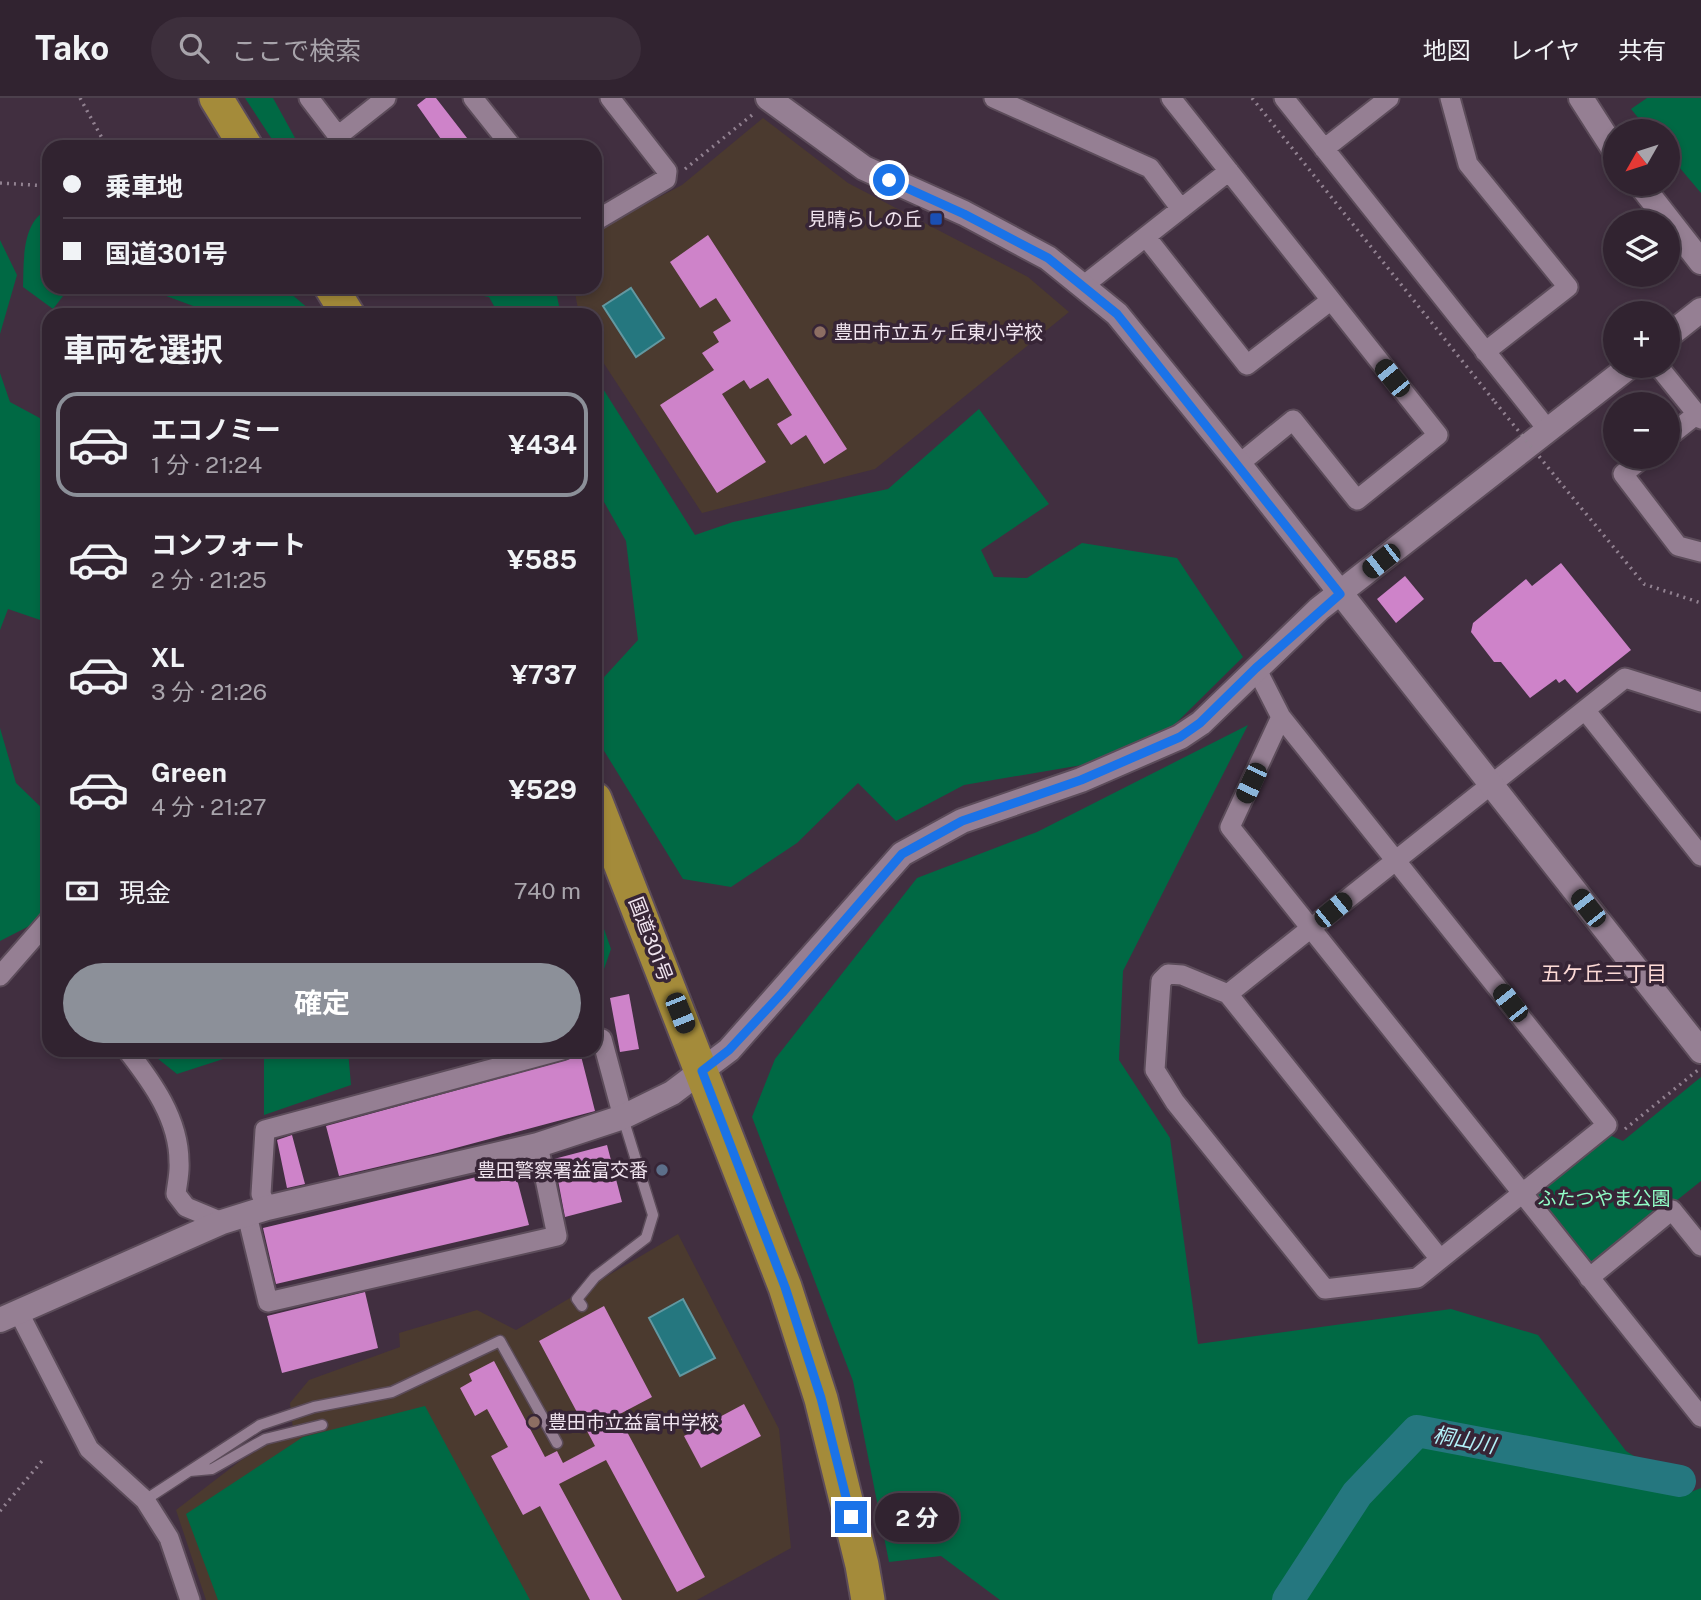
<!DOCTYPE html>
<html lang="ja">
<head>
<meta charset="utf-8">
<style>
  body { margin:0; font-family:"Public Sans","Noto Sans JP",sans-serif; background:#3d2f3c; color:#f1f3f6; height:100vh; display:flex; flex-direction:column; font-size:26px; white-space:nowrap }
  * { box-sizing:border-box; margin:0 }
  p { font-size:23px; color:#a8a4ab }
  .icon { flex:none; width:38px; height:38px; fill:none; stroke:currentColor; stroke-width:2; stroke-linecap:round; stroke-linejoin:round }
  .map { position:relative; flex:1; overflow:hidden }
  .panel { position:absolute; left:42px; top:210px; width:560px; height:749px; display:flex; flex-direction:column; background:#312330; border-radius:21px; box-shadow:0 4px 10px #0003,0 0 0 2px #4c404c }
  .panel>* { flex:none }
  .hud { position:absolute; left:42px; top:42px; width:560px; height:154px; border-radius:21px; box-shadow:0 4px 10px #0003,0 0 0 2px #4c404c; display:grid; align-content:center; height:154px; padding:0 21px; background:#312330 }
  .needle { width:46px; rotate:231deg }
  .tools { position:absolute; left:1603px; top:21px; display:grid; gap:14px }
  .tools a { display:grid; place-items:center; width:77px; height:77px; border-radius:50%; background:#312330; box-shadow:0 4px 10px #0003,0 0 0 2px #4c404c; font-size:35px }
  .end { position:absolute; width:32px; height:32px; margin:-16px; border:9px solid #1a73e8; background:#fff; box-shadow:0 0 0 4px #fff }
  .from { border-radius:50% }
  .bubble { position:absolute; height:49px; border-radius:24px; background:#312330; box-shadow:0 4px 10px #0003,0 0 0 2px #4c404c; font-size:23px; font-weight:700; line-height:49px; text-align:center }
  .car { position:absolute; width:21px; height:42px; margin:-21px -10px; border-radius:9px; box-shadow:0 0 5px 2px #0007; background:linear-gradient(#222 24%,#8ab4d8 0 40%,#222 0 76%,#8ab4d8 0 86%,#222 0) }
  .hud b { display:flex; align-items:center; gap:24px; height:66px; font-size:26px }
  .hud b+b { border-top:2px solid #4c404c }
  .hud i { width:18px; height:18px; background:#f1f3f6 }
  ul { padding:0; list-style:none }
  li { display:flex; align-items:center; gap:21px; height:105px; margin:0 14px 10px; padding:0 7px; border:4px solid transparent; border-radius:21px }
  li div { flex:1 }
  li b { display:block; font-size:26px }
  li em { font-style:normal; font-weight:700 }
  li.current { border-color:#8c9099 }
  li>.icon { width:63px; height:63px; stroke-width:1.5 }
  h2 { padding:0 21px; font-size:32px; line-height:84px }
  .pay { display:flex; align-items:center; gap:18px; height:77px; padding:0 21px; font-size:26px }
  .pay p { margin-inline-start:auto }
  .button { display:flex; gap:14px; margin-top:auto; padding:14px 21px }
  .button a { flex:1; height:80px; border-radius:42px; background:#8c9099; color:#fff; font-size:28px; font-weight:700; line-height:80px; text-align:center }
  header { display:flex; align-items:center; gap:42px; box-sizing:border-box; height:98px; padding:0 35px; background:#312330; border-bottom:2px solid #4c404c }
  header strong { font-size:33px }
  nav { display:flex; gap:38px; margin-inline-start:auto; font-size:24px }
  .search { width:490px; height:63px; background:#3d2f3c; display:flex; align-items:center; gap:18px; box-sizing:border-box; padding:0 24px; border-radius:38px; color:#a8a4ab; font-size:26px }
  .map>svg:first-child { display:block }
  .education { fill:#4b3a2f }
  .green { fill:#006944 }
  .water { fill:#25777f; stroke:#6298a1; stroke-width:2 }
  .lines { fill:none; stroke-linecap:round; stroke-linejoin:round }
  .river { stroke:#25777f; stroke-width:32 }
  .building { fill:#ce83c9 }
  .service-casing { stroke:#5c4c5a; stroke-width:13 }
  .minor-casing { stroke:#5c4c5a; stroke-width:23 }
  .tertiary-casing { stroke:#5c4c5a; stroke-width:28 }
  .trunk-casing { stroke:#5c4c5a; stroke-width:37 }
  .path { stroke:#928291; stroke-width:3.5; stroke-dasharray:2 5; stroke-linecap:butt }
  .service { stroke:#957f93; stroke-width:10 }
  .minor { stroke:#957f93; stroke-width:19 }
  .tertiary { stroke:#957f93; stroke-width:24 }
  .trunk { stroke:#a48b3a; stroke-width:33 }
  .path-bridge { stroke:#928291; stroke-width:3.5; stroke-dasharray:2 5; stroke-linecap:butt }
  .route { stroke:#1a73e8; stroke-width:9 }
  .transit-dot { fill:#1a4fb4; stroke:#372536; stroke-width:2.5 }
  .education-dot { fill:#8d6e63; stroke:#372536; stroke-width:2.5 }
  .service-dot { fill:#5c6f8a; stroke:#372536; stroke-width:2.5 }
  .labels { text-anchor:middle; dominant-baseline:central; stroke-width:7; stroke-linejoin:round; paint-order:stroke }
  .poi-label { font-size:19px; fill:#f0e4ef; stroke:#372536; text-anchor:end }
  .street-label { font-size:19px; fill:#f0e4ef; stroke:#372536 }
  .park-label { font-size:19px; fill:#91fec7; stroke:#372536 }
  .neighbourhood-label { font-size:21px; fill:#fedbd7; stroke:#372536 }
  .water-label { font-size:21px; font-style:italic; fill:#b1f0f7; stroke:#372536 }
</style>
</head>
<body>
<header>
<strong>Tako</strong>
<div class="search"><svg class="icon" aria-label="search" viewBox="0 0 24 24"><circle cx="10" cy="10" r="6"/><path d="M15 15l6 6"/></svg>ここで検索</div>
<nav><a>地図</a><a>レイヤ</a><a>共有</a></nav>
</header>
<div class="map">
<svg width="1701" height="1502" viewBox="0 0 1701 1502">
  <rect width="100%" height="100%" fill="#412f40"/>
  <path class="education" d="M763,20L848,85L1028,179L1069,214L875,371L702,415L595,252V217H579L574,189H595V133L682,87Z
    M678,1136L779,1331L791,1450L697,1502H206L176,1412L240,1363L293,1331L290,1305L309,1282L400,1249L399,1235L477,1212L516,1232Z"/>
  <path class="green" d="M245,0H273L300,49H277Z
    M1647,0H1701V95L1668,56V33H1649L1631,11Z
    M49,111V189H70L53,211L23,189C24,164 21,123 49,111Z
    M0,142L17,177L0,236Z
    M142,189H283L316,217H208L204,212Z
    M433,189H555L561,217H499L489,199Z
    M0,275L10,304L49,325V525L8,511L0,532Z
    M595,278L695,437L733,424L888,391L979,311L1049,406L981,452L994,479L1027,480L1082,445L1177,460L1243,559L1173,628L1082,667L964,687L896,723L858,685L797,745L731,789L683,781L598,643L595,627V589L638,542L626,443L595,388Z
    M1248,627L1123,873L1119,962L1170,1040L1198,1246L1451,1211L1538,1237L1626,1353L1691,1394L1701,1390V1502H1000L941,1458L889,1464L853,1283L752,1019L775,961L917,780L1037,734Z
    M0,630L16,685L49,717V795L43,821L0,843Z
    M595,805L611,851L595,897Z
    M147,952H251L177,976Z
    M264,952H348L351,987L264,1017Z
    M1701,979V1083L1592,1170L1533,1096L1607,1036L1623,1043Z
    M425,1308L530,1502H218L186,1416L303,1339Z"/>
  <path class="water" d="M631,190L664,240L636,259L603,208Z
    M683,1201L715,1260L680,1278L649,1220Z"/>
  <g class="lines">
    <path class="river" d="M1288,1502L1357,1396L1417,1333L1680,1383"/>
  </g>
  <path class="building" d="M426,0H436L474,49H453L447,41L443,44L417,7Z
    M708,137L847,351L824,366L806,337L791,347L777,326L792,317L768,280L750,291L744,282L722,296L766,364L717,395L660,307L714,272L702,255L719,244L713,234L731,223L716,200L700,210L670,164Z
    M1561,465L1631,552L1577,595L1565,581L1559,585L1556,581L1530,600L1501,564H1494L1471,534L1473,525L1526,481L1532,488Z
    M1405,478L1424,501L1396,525L1377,501Z
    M629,896L639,951L620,954L610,900Z
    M581,958L595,1013L437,1055L339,1078L326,1028Z
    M292,1037L305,1086L287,1090L277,1042Z
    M607,1047L622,1104L565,1119L554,1061Z
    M514,1070L529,1127L276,1186L263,1130Z
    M365,1194L378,1250L282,1275L267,1218Z
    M604,1208L652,1299L618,1317L705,1479L677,1494L606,1362L559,1386L622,1502H590L540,1408L523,1417L491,1358L508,1349L487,1311L475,1318L460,1290L472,1283L469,1276L494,1263L545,1359L557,1353L563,1365L595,1348L539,1243Z
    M744,1306L761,1338L701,1370L684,1338Z"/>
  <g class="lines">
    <g class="service-casing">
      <path id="service" d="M582,1208L577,1201L595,1179L646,1140L653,1117L623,1020
        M190,1373L212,1371L265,1341L322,1327
        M145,1402L260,1327L314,1309L392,1294L500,1243L557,1345"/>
    </g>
    <g class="minor-casing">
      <path id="minor" d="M309,0L338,38L386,0
        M473,0L512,49
        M994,0L1150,70L1181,111
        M1171,0L1438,337L1357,402L1293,322L1239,366
        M1284,0L1548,332
        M1450,0L1468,66L1568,189L1485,254
        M1324,51L1389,0
        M595,123L666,81L667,73L610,0
        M1146,139L1247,267L1330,203
        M1083,188L1229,73
        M1658,268L1701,321
        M1668,339L1697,316
        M1644,359L1623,376L1678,448L1701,454
        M1256,570L1281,619L1607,1027L1417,1180L1325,1191L1175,1004L1155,972L1161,883L1168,876L1182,877L1228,896C1360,790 1493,686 1625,580L1701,604
        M1585,612L1701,758
        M1281,619L1230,729L1701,1319
        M0,878L49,822
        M1228,896L1440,1161
        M595,943L602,941L623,1019
        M127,952C152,984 179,1021 179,1064C180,1074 177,1086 176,1096L186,1109L222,1124
        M267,1110L261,1096L265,1032L562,952
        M247,1117L268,1204L557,1138L538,1047
        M1589,1180L1672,1112L1701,1148
        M19,1215L89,1351L145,1402L169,1440L190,1502"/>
    </g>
    <g class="tertiary-casing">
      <path id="tertiary" d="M768,0L864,70L964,115L1048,160L1117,216L1239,366L1701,953
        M1581,0L1615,53
        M1640,86L1701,164
        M1668,238L1701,212
        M0,1222L222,1124L267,1110L538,1047L623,1019L672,995L729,952L902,756L962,723L1081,682L1180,639L1201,625L1319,511L1630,268"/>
    </g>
    <g class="trunk-casing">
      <path id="trunk" d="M216,0L246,49
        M331,189L348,217
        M595,701L785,1189L821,1301L862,1467L868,1502"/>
    </g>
    <path class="path" d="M80,0L107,49
      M1252,0L1495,304
      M685,71L752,17L753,13
      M0,85L49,88
      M1559,383L1644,486L1701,505
      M1625,1031L1698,972
      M0,1413L42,1363"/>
    <use href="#service" class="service"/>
    <use href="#minor" class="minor"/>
    <use href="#tertiary" class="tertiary"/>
    <use href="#trunk" class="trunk"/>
    <path class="path-bridge" d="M1495,304L1559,383"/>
  </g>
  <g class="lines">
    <path class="route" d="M851,1419L821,1300L785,1189L702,973L729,952L782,895L902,756L962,723L1081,682L1180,639L1200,625L1256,570L1340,496L1117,216L1048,160L964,116L889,82"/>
  </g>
  <rect class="transit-dot" x="929" y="114" width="14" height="14" rx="3.5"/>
  <g class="education-dot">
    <circle cx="820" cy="234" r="7"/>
    <circle cx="534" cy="1324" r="7"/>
  </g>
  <circle class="service-dot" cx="662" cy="1072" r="7"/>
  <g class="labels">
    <g class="poi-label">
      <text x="922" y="121">見晴らしの丘</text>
      <text x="834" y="234" text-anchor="start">豊田市立五ヶ丘東小学校</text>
      <text x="648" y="1072">豊田警察署益富交番</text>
      <text x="548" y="1324" text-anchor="start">豊田市立益富中学校</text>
    </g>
    <g class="street-label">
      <text transform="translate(651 841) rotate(69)">国道301号</text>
    </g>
    <g class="park-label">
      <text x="1604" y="1100">ふたつやま公園</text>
    </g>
    <g class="neighbourhood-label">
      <text x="1604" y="875">五ケ丘三丁目</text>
    </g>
    <g class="water-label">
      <text transform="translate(1464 1342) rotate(11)">桐山川</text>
    </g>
  </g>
</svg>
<div class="tools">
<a><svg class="needle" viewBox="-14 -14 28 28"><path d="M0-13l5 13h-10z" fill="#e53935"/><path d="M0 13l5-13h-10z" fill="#a8a4ab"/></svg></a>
<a><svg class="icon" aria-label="layers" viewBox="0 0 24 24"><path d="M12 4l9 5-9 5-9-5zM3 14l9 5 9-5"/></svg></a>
<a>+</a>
<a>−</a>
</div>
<i class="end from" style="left:889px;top:82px"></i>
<i class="end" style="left:851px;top:1419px"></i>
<div class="bubble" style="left:875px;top:1395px;width:84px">2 分</div>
<i class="car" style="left:1392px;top:280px;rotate:321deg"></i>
<i class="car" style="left:1381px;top:463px;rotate:232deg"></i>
<i class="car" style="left:1251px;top:685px;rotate:205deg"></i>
<i class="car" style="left:1588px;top:810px;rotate:322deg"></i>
<i class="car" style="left:1333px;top:812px;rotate:51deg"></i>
<i class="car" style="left:1510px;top:905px;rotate:322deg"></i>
<i class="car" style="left:680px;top:915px;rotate:158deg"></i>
<div class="hud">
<b><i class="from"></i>乗車地</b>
<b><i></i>国道301号</b>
</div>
<section class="panel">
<h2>車両を選択</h2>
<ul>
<li class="current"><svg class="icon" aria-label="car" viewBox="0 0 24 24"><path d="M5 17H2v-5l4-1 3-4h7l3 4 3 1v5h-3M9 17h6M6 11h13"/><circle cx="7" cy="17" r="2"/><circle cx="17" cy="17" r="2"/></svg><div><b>エコノミー</b><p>1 分 · 21:24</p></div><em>¥434</em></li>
<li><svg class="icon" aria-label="car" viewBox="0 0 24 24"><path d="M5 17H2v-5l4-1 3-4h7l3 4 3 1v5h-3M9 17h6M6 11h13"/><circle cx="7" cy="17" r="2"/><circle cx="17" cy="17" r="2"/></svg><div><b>コンフォート</b><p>2 分 · 21:25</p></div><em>¥585</em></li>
<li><svg class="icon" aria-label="car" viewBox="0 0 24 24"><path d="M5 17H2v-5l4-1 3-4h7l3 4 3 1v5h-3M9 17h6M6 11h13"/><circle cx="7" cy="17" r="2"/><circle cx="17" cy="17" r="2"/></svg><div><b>XL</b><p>3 分 · 21:26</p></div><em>¥737</em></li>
<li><svg class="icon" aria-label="car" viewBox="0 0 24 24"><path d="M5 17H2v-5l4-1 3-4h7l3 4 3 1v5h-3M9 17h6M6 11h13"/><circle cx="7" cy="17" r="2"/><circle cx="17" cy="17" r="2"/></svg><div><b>Green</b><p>4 分 · 21:27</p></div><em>¥529</em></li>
</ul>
<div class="pay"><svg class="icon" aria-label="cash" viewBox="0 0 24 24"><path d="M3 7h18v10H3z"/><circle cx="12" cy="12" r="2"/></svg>現金<p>740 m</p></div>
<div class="button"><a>確定</a></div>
</section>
</div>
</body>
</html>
